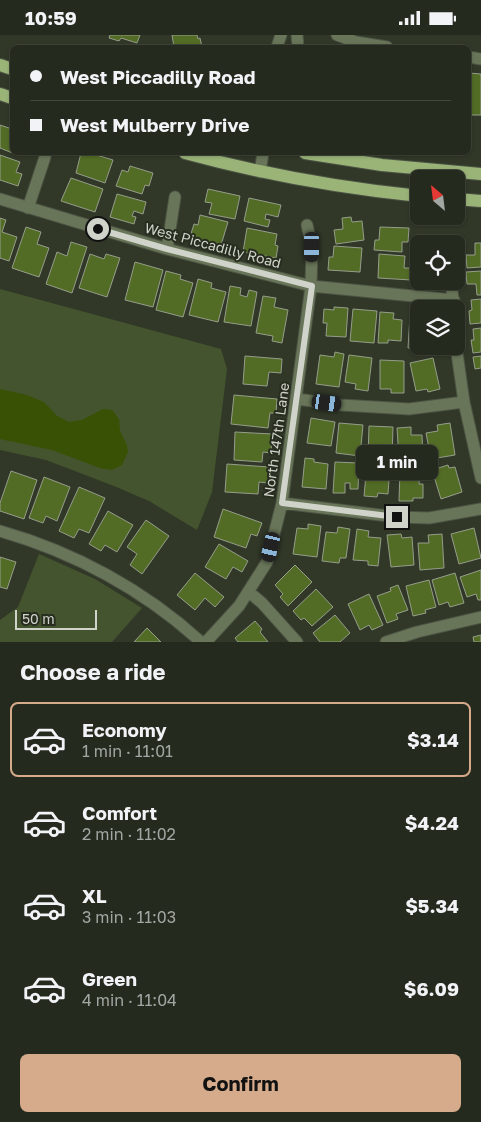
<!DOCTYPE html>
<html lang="en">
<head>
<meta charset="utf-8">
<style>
  body { margin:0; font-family:"Golos Text",sans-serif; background:#31362b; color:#f1f3f6; height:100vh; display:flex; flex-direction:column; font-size:19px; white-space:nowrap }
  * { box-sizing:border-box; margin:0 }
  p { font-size:16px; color:#a3a7a4 }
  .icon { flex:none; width:28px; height:28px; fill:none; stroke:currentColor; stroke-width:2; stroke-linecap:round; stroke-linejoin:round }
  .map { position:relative; height:607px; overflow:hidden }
  .panel { display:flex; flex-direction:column; background:#252a1e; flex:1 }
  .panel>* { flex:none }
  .hud { position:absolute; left:10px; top:10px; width:461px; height:110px; border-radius:8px; box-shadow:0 1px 4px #0004,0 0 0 1px #42463c; display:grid; align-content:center; height:110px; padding:0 20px; background:#252a1e }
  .needle { width:32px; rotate:332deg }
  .tools { position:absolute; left:410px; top:135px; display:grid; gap:10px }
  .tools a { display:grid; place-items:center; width:55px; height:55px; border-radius:8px; background:#252a1e; box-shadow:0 1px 4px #0004,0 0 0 1px #42463c; font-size:25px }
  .scale { position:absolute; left:15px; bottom:12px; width:82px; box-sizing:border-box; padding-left:5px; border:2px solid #cfd3ca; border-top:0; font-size:14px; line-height:18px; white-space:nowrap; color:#cfd3ca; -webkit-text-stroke:4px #272e1f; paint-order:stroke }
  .end { position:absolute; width:22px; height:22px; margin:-11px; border:6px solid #cfd3ca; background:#111; box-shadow:0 0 0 2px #111 }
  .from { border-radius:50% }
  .bubble { position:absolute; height:35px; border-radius:8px; background:#252a1e; box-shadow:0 1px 4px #0004,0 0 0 1px #42463c; font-size:16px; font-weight:700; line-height:35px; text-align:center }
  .car { position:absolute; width:15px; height:30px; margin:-15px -8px; border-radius:6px; box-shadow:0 0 4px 1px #0007; background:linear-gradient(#222 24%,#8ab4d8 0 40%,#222 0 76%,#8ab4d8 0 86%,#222 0) }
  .hud b { display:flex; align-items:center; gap:18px; height:48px; font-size:19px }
  .hud b+b { border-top:1px solid #42463c }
  .hud i { width:12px; height:12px; background:#f1f3f6 }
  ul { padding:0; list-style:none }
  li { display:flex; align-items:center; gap:15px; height:75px; margin:0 10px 8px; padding:0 10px; border:2px solid transparent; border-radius:8px }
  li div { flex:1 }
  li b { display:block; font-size:19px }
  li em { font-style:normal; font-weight:700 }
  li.on { border-color:#d6ab8b }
  li>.icon { width:45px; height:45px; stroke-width:1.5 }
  h2 { padding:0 20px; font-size:22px; line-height:60px }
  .cta { display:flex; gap:10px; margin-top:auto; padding:10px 20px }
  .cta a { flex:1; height:58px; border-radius:8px; background:#d6ab8b; color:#111; font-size:20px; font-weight:700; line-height:58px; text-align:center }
  .status { display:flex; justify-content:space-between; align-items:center; height:35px; padding:0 25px; background:#252a1e; direction:ltr }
  .status svg { height:14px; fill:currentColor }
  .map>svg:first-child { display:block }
  .green { fill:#44542e }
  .water { fill:#385104 }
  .building { fill:#526c26; stroke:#959d8b }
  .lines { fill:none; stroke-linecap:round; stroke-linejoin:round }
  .minor-casing { stroke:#4d5445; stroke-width:13 }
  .major-casing { stroke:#4d5445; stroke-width:14 }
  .minor { stroke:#687558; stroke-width:11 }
  .major { stroke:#9ab478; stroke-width:12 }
  .route { stroke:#cfd3ca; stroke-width:6 }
  .labels { text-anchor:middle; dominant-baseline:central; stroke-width:4; stroke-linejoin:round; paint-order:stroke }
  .street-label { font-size:14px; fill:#cfd3ca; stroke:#272e1f }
</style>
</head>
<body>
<div class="status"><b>10:59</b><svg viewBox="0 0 49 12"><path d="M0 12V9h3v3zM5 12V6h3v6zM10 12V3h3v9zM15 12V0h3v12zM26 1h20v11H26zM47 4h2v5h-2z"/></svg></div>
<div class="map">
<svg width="481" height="607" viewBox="0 0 481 607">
  <rect width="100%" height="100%" fill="#313828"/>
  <path class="green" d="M0,254L221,314L227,334L212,457L197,495L149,466L114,451L46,425L0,415Z
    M39,519L95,544L142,573L112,607H0V585L18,572Z"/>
  <path class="water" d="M0,354L27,360L44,367L57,381L69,387L82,385L103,374L112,375L119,384L120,396L127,410L128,417L122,430L112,435L100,433L52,415L0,404Z"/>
  <path class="building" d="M110,0H140L137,8L121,3L119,6L109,3Z
    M172,0H197L198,4L200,3L202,12H174Z
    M469,38L481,39V80H469Z
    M0,90L12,94V118L15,119L0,113Z
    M81,118H90L113,125L105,148L76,138Z
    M0,120L20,127L16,137L22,139L18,151L0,145Z
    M130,131L153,138L149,151L145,150L142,159L116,151L122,135L128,137Z
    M71,143L103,154L95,177L61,166Z
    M208,154L240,161L235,184L209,179L212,168L205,167Z
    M117,159L146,167L143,179L134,176L132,181L136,182L134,189L110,182Z
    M249,163L281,170L278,182L266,179L265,184L270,185L268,192L244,186Z
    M200,180L228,187L221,210L190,202L194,189L198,190Z
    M351,182L352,187L362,186L364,205L336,209L334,195L343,194L342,183Z
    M0,183L6,185L2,197L17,202L9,226L0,223Z
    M26,192L41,197L37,209L49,213L39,242L12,233Z
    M380,192L409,193L408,207H402V217L374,215L375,205H379Z
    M247,193L277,199L275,210L278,211L276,223L243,217Z
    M71,207L87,212L72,258L46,249L57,217L67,221Z
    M475,208H481V232L467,233L466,220H475Z
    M334,211L362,213L360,237L328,235L329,222H333Z
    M90,219L104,224L106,219L120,223L107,262L79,253Z
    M379,219L405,221L404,233H411V245L378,243Z
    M135,227L163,235L153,272L125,265Z
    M166,236L181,240L180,244L193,248L183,282L156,275Z
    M481,236V260H477L476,249H467L466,237Z
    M198,244L212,248L211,253L226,257L218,287L189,280Z
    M230,251L241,253L240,260L247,262L249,255L257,257L251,291L224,287Z
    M263,261L276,263L274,272L288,275L282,308L272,306L273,301L256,298Z
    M481,264V288L470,289L469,276L472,275L471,265Z
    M334,272L348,273L346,302L326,301L327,288H323L324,274L334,275Z
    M353,274L377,276L374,308L350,306Z
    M380,277L394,278L393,284L402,285L401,306L388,305V308H378Z
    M410,280L419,281V311H432V315L408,313Z
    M481,293V317L473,318L471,305H474L473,294Z
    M335,317L344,319L339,352L316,349L320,320L334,322Z
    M349,320L372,323L368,356L355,354L356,349L345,347Z
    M245,321L282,324L281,338L269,337L267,351L243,349Z
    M481,321V333L475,334L473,322Z
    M433,323L440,354L428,357L427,354L416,356L410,328Z
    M380,325L404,326V358H391V354H380Z
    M234,360L277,364L276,378H270L268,393L231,389Z
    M311,383L335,387L331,411L307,408Z
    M339,388L363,390L360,421L336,418Z
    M450,388L455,420L431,424L426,398L438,396L437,390Z
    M369,391L393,392L392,423L368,422Z
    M411,392V400H422L423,424L399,425L397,393Z
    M235,397L272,399L271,418L263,417L262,427L234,425Z
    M305,423L314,424V427L328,429L326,454L302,452Z
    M335,427L359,428L358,454H350V448H345V458H333Z
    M227,429L269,432L268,448L259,447L258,459L225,457Z
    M367,429L390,431L388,459L378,458L377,462L364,461Z
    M448,430L449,433L455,432L462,457L441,464L432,435Z
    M11,436L37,445L24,484L0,476V468Z
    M400,436H420L419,449H423V463H413V466H399Z
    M44,442L70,452L57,486L46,481L43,488L29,483Z
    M79,452L105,463L89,498L79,494L74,503L59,496Z
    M223,474L262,488L257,501L251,499L246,513L214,502Z
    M108,476L133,490L117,517L105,510L101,516L89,509Z
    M146,485L169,501L142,539L130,530L137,519L127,512Z
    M308,489L321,491L317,522L293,519L297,493L308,494Z
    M338,492L350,494L346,523H340L339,528L322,526L326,497L337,498Z
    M474,493L481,523L459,529L451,499Z
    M357,494L369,496L368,502L381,503L378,531L368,530V526L353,525Z
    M401,499L402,503L412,502L414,530L391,532L387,500Z
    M442,499L444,533L420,535L418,508H429L428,500Z
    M219,509L248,526L242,537L233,532L226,544L205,532Z
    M0,522L16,527L7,554L0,552Z
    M295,530L312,547L288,571L280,562L283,559L275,550Z
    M481,535V565H478L476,559L467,562L460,542Z
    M195,538L224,562L215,572L205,563L195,575L177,560Z
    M455,538L464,568L450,572L448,567L439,570L432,545Z
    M429,545L436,572L425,575L426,578L413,581L406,551Z
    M398,550L408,575L396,579L398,584L387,588L377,561L391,556L390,553Z
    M316,554L333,572L312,591L304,583L301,585L293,576Z
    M369,559L383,590L372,595L369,590L360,595L348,569Z
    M335,580L350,598L340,607H320L313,598Z
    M255,586L262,594L260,597L268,607H238L235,603Z
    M147,593L161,607H134Z
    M481,600V607H474L473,602Z"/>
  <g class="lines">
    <g class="minor-casing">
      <path id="minor" d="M297,0L298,12
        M337,0L356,7L387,12
        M277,12L281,0
        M469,22L481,24
        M260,137L263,118
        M0,164L167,214L311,251L454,265
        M28,173L45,122
        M167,214L175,162
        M451,246L454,274
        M456,311L464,367L481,443
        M297,364L341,370L409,374L464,367
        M282,468L397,482L429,483L481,474
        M0,496C74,517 144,555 201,607
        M249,557L262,568L297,607
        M206,607L239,571L267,527L282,468L311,251L312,212L307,190
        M386,607L417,597L481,582"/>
    </g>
    <g class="major-casing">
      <path id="major" d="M0,30L12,34
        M0,59L12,63
        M185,118C262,139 340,153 419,161
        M305,118L382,130L481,139
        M456,164L481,166"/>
    </g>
    <use href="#minor" class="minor"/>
    <use href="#major" class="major"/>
  </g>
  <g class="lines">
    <path class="route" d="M98,194L167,214L312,251L282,468L397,482"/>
  </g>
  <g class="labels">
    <g class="street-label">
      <text transform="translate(213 210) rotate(15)">West Piccadilly Road</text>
      <text transform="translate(276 405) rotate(-82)">North 147th Lane</text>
    </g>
  </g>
</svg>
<div class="tools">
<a><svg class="needle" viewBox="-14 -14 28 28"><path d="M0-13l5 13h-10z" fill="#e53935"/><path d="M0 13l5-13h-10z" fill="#a3a7a4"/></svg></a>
<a><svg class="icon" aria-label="locate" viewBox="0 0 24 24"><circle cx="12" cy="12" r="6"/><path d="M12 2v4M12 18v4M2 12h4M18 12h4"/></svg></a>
<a><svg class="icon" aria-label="layers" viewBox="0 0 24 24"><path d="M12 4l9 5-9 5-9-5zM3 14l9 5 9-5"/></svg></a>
</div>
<div class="scale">50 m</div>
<i class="end from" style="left:98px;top:194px"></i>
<i class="end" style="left:397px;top:482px"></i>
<div class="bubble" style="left:356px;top:410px;width:82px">1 min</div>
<i class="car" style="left:312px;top:212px;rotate:180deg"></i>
<i class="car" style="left:327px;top:368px;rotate:98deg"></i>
<i class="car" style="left:271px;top:512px;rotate:193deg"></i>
<div class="hud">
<b><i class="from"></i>West Piccadilly Road</b>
<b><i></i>West Mulberry Drive</b>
</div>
</div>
<section class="panel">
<h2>Choose a ride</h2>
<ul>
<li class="on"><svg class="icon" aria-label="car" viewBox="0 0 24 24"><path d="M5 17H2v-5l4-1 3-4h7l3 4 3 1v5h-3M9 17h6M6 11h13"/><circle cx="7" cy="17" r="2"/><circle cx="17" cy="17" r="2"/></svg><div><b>Economy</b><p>1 min · 11:01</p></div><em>$3.14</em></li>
<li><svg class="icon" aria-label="car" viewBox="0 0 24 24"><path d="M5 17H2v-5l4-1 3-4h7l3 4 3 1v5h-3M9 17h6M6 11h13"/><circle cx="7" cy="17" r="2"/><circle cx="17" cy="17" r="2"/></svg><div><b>Comfort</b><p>2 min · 11:02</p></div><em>$4.24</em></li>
<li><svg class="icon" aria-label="car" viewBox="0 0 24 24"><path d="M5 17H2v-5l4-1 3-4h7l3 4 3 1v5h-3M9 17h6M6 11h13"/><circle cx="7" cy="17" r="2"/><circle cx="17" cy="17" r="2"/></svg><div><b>XL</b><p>3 min · 11:03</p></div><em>$5.34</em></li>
<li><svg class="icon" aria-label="car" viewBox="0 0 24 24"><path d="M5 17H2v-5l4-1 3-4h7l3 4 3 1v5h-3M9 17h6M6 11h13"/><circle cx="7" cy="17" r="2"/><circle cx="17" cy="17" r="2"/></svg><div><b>Green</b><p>4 min · 11:04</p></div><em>$6.09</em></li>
</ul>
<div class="cta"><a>Confirm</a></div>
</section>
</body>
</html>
